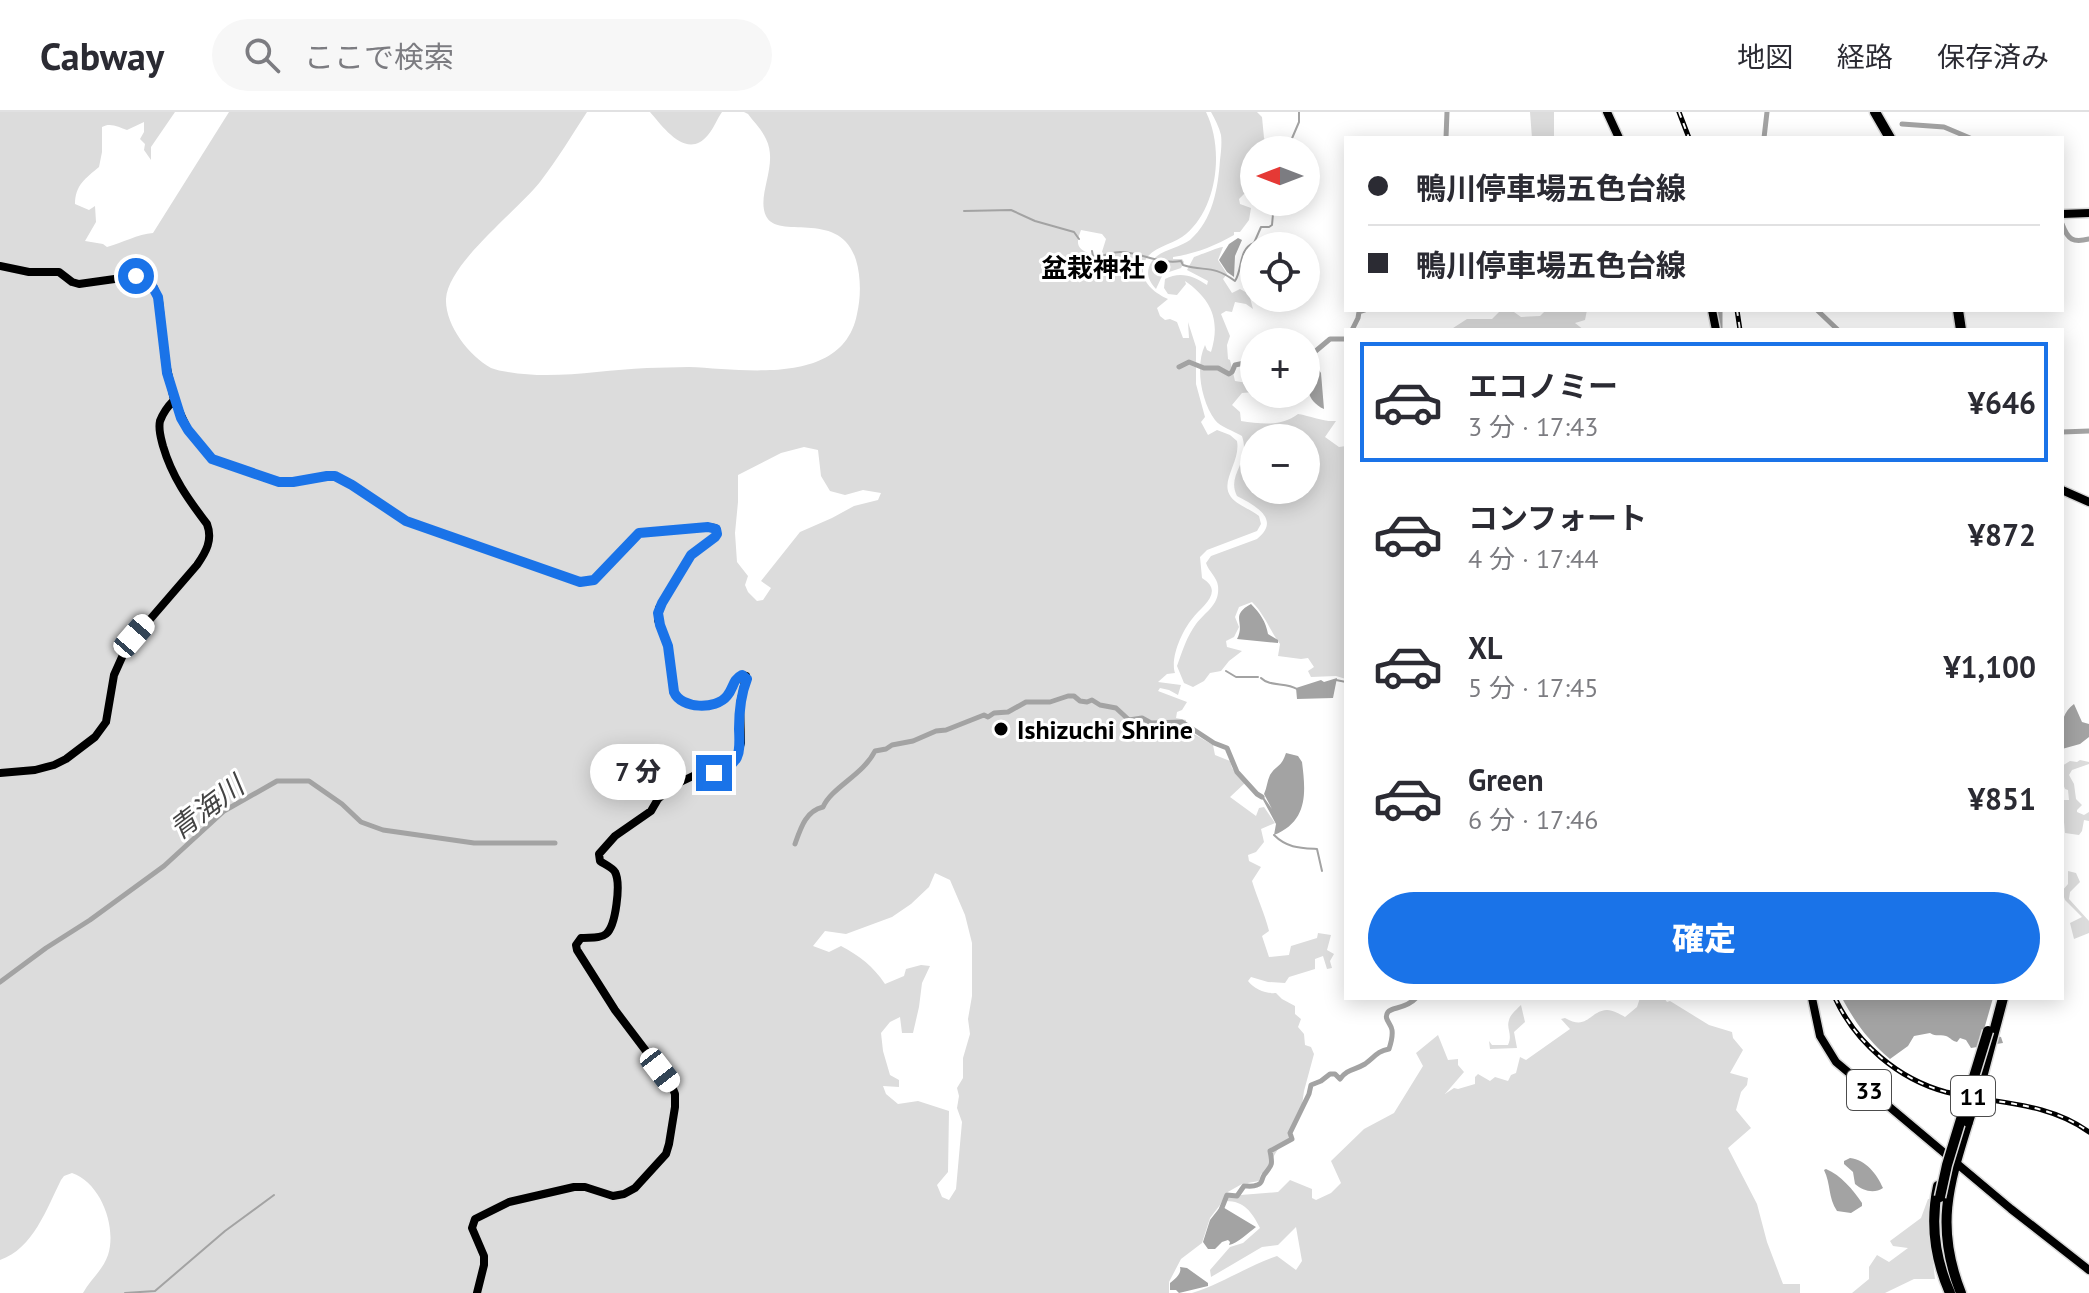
<!DOCTYPE html>
<html lang="ja">
<head>
<meta charset="utf-8">
<style>
  body { margin:0; font-family:"PT Sans","Noto Sans JP",sans-serif; background:#f7f7f7; color:#2b2b33; height:100vh; display:flex; flex-direction:column; font-size:30px; white-space:nowrap }
  * { box-sizing:border-box; margin:0 }
  p { font-size:26px; color:#7c7c81 }
  .icon { flex:none; width:44px; height:44px; fill:none; stroke:currentColor; stroke-width:2; stroke-linecap:round; stroke-linejoin:round }
  .map { position:relative; flex:1; overflow:hidden }
  .panel { position:absolute; left:1344px; top:216px; width:720px; height:672px; display:flex; flex-direction:column; background:#fff; border-radius:0px; box-shadow:0 4px 20px #0003 }
  .panel>* { flex:none }
  .banner { position:absolute; left:1344px; top:24px; width:720px; height:176px; border-radius:0px; box-shadow:0 4px 20px #0003; display:grid; align-content:center; height:176px; padding:0 24px; background:#fff }
  .needle { width:52px; rotate:270deg }
  .tools { position:absolute; left:1240px; top:24px; display:grid; gap:16px }
  .tools a { display:grid; place-items:center; width:80px; height:80px; border-radius:50%; background:#fff; box-shadow:0 4px 20px #0003; font-size:40px }
  .end { position:absolute; width:36px; height:36px; margin:-18px; border:10px solid #1a73e8; background:#fff; box-shadow:0 0 0 4px #fff }
  .from { border-radius:50% }
  .bubble { position:absolute; height:56px; border-radius:28px; background:#fff; box-shadow:0 4px 20px #0003; font-size:26px; font-weight:800; line-height:56px; text-align:center }
  .car { position:absolute; width:24px; height:48px; margin:-24px -12px; border-radius:10px; box-shadow:0 0 6px 2px #0007; background:linear-gradient(#fff 24%,#345 0 40%,#fff 0 76%,#345 0 86%,#fff 0) }
  .banner b { display:flex; align-items:center; gap:28px; height:76px; font-size:30px }
  .banner b+b { border-top:2px solid #e1e1e2 }
  .banner i { width:20px; height:20px; background:#2b2b33 }
  ul { padding:14px 0 0; list-style:none }
  li { display:flex; align-items:center; gap:24px; height:120px; margin:0 16px 12px; padding:0 8px; border:4px solid transparent; border-radius:0px }
  li div { flex:1 }
  li b { display:block; font-size:30px }
  li em { font-style:normal; font-weight:800 }
  li.selected { border-color:#1a73e8 }
  li>.icon { width:72px; height:72px; stroke-width:1.5 }
  .action { display:flex; gap:16px; margin-top:auto; padding:16px 24px }
  .action a { flex:1; height:92px; border-radius:48px; background:#1a73e8; color:#fff; font-size:32px; font-weight:800; line-height:92px; text-align:center }
  header { display:flex; align-items:center; gap:48px; box-sizing:border-box; height:112px; padding:0 40px; background:#fff; border-bottom:2px solid #e1e1e2 }
  header strong { font-size:38px }
  nav { display:flex; gap:44px; margin-inline-start:auto; font-size:28px }
  .search { width:560px; height:72px; background:#f7f7f7; display:flex; align-items:center; gap:20px; box-sizing:border-box; padding:0 28px; border-radius:44px; color:#7c7c81; font-size:30px }
  .map>svg:first-child { display:block }
  .green { fill:#dcdcdc; fill-rule:evenodd }
  .water { fill:#a3a3a3 }
  .lines { fill:none; stroke-linecap:round; stroke-linejoin:round }
  .stream { stroke:#a3a3a3; stroke-width:2 }
  .river { stroke:#a3a3a3; stroke-width:5 }
  .major-casing { stroke:#dbdbdb; stroke-width:11 }
  .highway-casing { stroke:#dbdbdb; stroke-width:13 }
  .major { stroke:#000; stroke-width:8 }
  .highway { stroke:#000; stroke-width:10 }
  .rail-casing { stroke:#000; stroke-width:5 }
  .rail { stroke:#fff; stroke-width:2; stroke-dasharray:6; stroke-linecap:butt }
  .highway-bridge-casing { stroke:#dbdbdb; stroke-width:13; stroke-linecap:butt }
  .highway-bridge { stroke:#000; stroke-width:10 }
  .route { stroke:#1a73e8; stroke-width:10 }
  .poi-dot { fill:#000; stroke:#fff; stroke-width:3 }
  .labels { text-anchor:middle; dominant-baseline:central; stroke-width:6; stroke-linejoin:round; paint-order:stroke }
  .shield { fill:#fff; stroke:#4c4c4c; stroke-width:2 }
  .shield-label { font-size:24px; font-weight:bold; fill:#000 }
  .poi-label { font-size:26px; font-weight:bold; fill:#000; stroke:#fff; text-anchor:end }
  .water-label { font-size:28px; font-style:italic; fill:#444; stroke:#fff }
</style>
</head>
<body>
<header>
<strong>Cabway</strong>
<div class="search"><svg class="icon" aria-label="search" viewBox="0 0 24 24"><circle cx="10" cy="10" r="6"/><path d="M15 15l6 6"/></svg>ここで検索</div>
<nav><a>地図</a><a>経路</a><a>保存済み</a></nav>
</header>
<div class="map">
<svg width="2089" height="1181" viewBox="0 0 2089 1181">
  <rect width="100%" height="100%" fill="#fff"/>
  <path class="green" d="M0,0H175L151,35V48L144,38L145,32L140,27L144,20V10L127,18C119,15 110,10 102,15V40L99,55C86,66 75,73 75,92L89,98L95,94L96,110L85,129L103,132L107,135C122,131 138,122 153,121L229,0H587C572,23 557,48 540,70C517,99 448,151 446,187C445,213 469,244 491,256C496,258 502,259 508,260C554,268 601,258 647,256C661,256 675,255 689,255C743,257 843,275 857,202C861,185 861,165 856,148C840,96 778,129 766,104C756,83 779,53 766,27C762,18 754,10 748,2L744,0H1206C1224,36 1218,95 1186,122C1175,132 1151,135 1145,149C1137,168 1154,181 1168,187L1157,196L1160,204L1165,208L1170,207L1177,210L1183,226H1189L1188,210L1196,235V272L1205,305L1201,310L1208,323L1217,318L1230,323L1237,329C1241,349 1219,370 1231,385C1237,393 1250,397 1259,404L1261,412L1257,419L1207,438L1200,445L1202,466C1225,480 1202,494 1192,507C1182,519 1170,546 1175,561L1167,562L1158,570L1181,573L1178,583L1169,578L1160,576L1158,579L1187,590L1182,598L1177,600L1176,606L1186,608V614L1194,622L1213,633L1215,643L1230,649L1232,656L1245,671L1230,685L1256,704L1259,696L1264,695L1275,711L1261,717L1264,730L1256,740L1248,743L1249,749L1261,755L1252,769C1257,786 1265,802 1269,819L1262,824L1269,845L1289,843L1291,834L1317,826L1318,821L1331,823L1327,838L1334,842L1330,849L1332,856L1327,857L1323,844L1315,847V857L1289,865L1285,871L1268,870L1251,865L1248,869C1254,877 1266,882 1276,881L1282,887L1295,894V902L1301,907L1298,915L1304,922L1305,933L1311,935L1314,942L1304,979L1302,993L1289,1021V1027C1278,1035 1273,1043 1269,1057L1261,1062L1259,1069L1242,1072L1226,1081L1220,1093L1210,1106L1202,1131L1181,1147L1169,1170V1181H83C90,1168 103,1158 108,1143C117,1115 101,1071 72,1061L64,1064L61,1068C47,1096 33,1137 0,1148ZM1081,118L1102,122L1106,127L1101,143C1093,143 1077,140 1078,129C1078,125 1080,121 1081,118ZM804,335L818,338L821,364L830,379L845,383L863,378L881,381L878,388L854,394L832,406L800,420L761,469L771,476L763,488L757,489L748,480L745,473L748,464L737,450L735,421L738,390V363L781,341ZM935,761L950,768L965,803L972,831V884L968,907L970,922L963,946V966L957,976L959,984L957,996L962,1010L956,1077L949,1088L942,1085L937,1073L948,1060L949,999L918,989L898,992L886,982L883,974L899,975V968L890,963L883,939L881,921L890,910L900,905L902,921H913L919,895L922,871L930,854L921,853L906,857L904,864L885,872C873,854 860,844 841,834L829,840L813,834L825,819L846,822L892,805L911,792L929,775Z
    M650,0H722C717,7 714,16 708,23C687,49 663,15 650,0Z
    M1211,0H1257L1262,5L1264,26L1271,38H1254V74L1250,81L1244,82L1239,87L1240,92L1251,96L1249,108L1240,120H1234V123C1215,134 1194,142 1173,145V147H1182L1184,150L1181,156L1163,162L1156,177C1148,168 1145,160 1152,149C1160,138 1179,136 1190,128C1213,108 1218,76 1220,48C1221,40 1222,31 1221,23C1219,15 1215,7 1211,0Z
    M1530,0H1554V26H1532Z
    M1223,135L1218,148L1227,162L1223,167L1232,181L1240,177L1249,182L1253,197L1246,192L1235,190L1232,200L1226,199L1221,202L1230,224L1227,233L1228,247L1230,248L1235,269L1254,272V280L1242,281L1232,293L1240,300L1241,309C1261,312 1281,315 1298,302C1311,304 1323,310 1336,309L1325,325L1339,335L1346,334V567L1336,564L1311,565L1308,559L1314,555L1308,546L1301,547L1278,544L1280,532C1269,517 1265,503 1252,490L1239,495L1235,505L1239,515L1234,525L1226,529L1227,535L1242,539L1229,549L1221,559L1210,561L1204,569L1193,575L1184,571L1177,554C1182,540 1187,524 1196,512C1206,499 1220,493 1218,474C1217,465 1209,460 1206,451L1211,444L1257,427C1282,407 1254,393 1237,384C1226,362 1251,351 1242,324C1234,319 1220,315 1215,308C1201,289 1195,254 1205,233L1207,238L1211,240C1221,208 1211,187 1185,169L1186,172L1177,183L1168,182L1164,176L1165,167C1180,159 1194,164 1207,173L1208,169L1187,158L1194,145C1200,143 1219,135 1223,135ZM1254,326H1306V378H1254Z
    M1546,198H1587L1585,208L1575,211L1584,218H1450L1467,207H1492L1499,200H1514L1521,205L1540,204Z
    M2080,648L2089,650V652L2072,658L2069,663L2074,672L2076,687L2082,693L2077,698V700L2084,703L2089,700V709L2084,708L2082,719L2079,723L2065,721L2062,688H2069L2068,678L2065,677L2062,669V654L2070,649L2077,650Z
    M2068,759L2076,761L2080,770L2070,780L2069,787L2089,809V821L2074,827L2070,811L2082,805L2065,788L2062,779L2068,772Z
    M1640,886H1664L1667,890L1670,889L1709,913L1732,920L1733,926L1743,938L1730,961L1748,966L1747,973L1741,980L1736,998L1751,1016L1728,1036L1757,1092L1767,1130L1783,1172H1800V1181H1192C1222,1172 1247,1154 1277,1144L1296,1158L1302,1149L1296,1115L1278,1133L1262,1135L1211,1165L1210,1158L1230,1135L1243,1131L1260,1116C1252,1100 1244,1089 1226,1089L1228,1084L1278,1080L1290,1068L1312,1077V1086L1316,1088L1331,1081L1341,1071L1331,1049L1364,1017L1394,1001L1423,954L1416,941L1438,923L1448,948L1458,947V953L1464,960L1445,982L1454,976L1458,977L1475,972V965L1478,962L1490,969L1495,965L1508,969L1511,963L1516,961L1520,945L1526,948L1570,917L1561,907L1565,906C1588,919 1589,899 1607,898C1613,898 1620,902 1625,905L1637,895Z
    M1521,893L1525,910L1514,920L1517,936L1490,937L1489,929L1492,933H1508C1513,922 1506,917 1509,908C1510,903 1517,897 1521,893Z
    M1928,1087H1931L1929,1115L1935,1167H1914L1885,1181H1852L1869,1167V1155L1877,1143L1889,1150L1908,1136L1893,1134L1890,1129L1921,1106Z"/>
  <path class="water" d="M1238,126L1242,128L1235,144L1234,165L1227,160L1219,148L1229,132Z
    M1306,255L1319,258L1321,261L1324,297C1306,289 1306,272 1306,255Z
    M1251,492C1260,501 1266,510 1268,522L1278,528V531L1237,527C1246,510 1229,504 1251,492Z
    M1337,566L1333,586L1297,587L1296,576L1321,568L1324,570Z
    M2074,592L2082,610L2089,612V625L2080,632L2062,637C2061,620 2059,603 2074,592Z
    M1286,641L1298,644L1302,650C1306,681 1308,709 1274,723L1276,712L1262,686L1263,684L1272,697L1264,682C1267,676 1267,669 1270,663C1277,652 1281,656 1286,641Z
    M1844,886H1993L1983,921L2001,925L2003,931L1971,936L1966,928L1960,926L1957,930C1952,929 1951,926 1946,924C1941,922 1936,925 1930,921L1914,924L1908,934L1890,947C1868,928 1857,913 1843,888Z
    M1850,1046C1866,1048 1877,1062 1883,1076C1874,1082 1863,1079 1855,1072L1853,1060L1844,1052V1049Z
    M1826,1057C1841,1063 1853,1078 1862,1091V1094L1851,1101L1837,1099C1828,1086 1831,1072 1824,1058Z
    M1221,1094L1256,1115C1248,1121 1238,1131 1229,1133L1230,1130L1228,1128L1222,1130L1215,1137H1208L1203,1130L1210,1108Z
    M1180,1155L1187,1156L1208,1171V1174L1179,1181L1176,1178H1170V1171C1175,1167 1182,1162 1180,1155Z"/>
  <g class="lines">
    <path class="stream" d="M1287,38L1299,10V0
      M964,99L1011,98L1035,109L1074,120L1079,127
      M1092,139L1093,144C1106,145 1110,140 1120,140C1141,140 1160,153 1181,149L1183,153C1205,160 1212,152 1235,169C1243,157 1238,137 1254,131L1261,115H1269L1272,113L1273,102L1277,90
      M1226,559L1236,565H1258
      M1261,566C1270,575 1286,570 1297,577
      M1336,568L1346,570
      M1274,723C1287,736 1300,736 1317,737L1322,759
      M125,1181L155,1179L225,1119L274,1083"/>
    <path class="river" d="M1902,12L1944,15L1970,26
      M1446,26L1447,0
      M1764,26L1767,0
      M2062,112C2068,128 2073,131 2089,127
      M1720,198V218
      M1817,198L1838,218
      M1352,218L1358,206L1359,200L1365,198
      M1306,244L1311,243L1330,227H1346
      M1179,255L1189,250L1204,256H1218L1229,262L1232,260L1235,253L1254,249
      M2062,320L2089,319
      M795,732C801,715 806,699 823,695C832,675 863,663 875,639L886,637L892,633L913,629L936,619L946,618L984,603L988,605L994,601L1008,600L1026,590H1050L1068,584H1074L1080,589L1087,590L1092,588L1100,593L1116,596L1129,608L1142,606L1151,611L1182,610L1214,631L1227,636L1237,660L1257,682L1262,685
      M0,870L46,836L90,808L164,754L224,699L277,669H309L342,692L361,710L383,718L474,731H555
      M1221,1098L1227,1083L1237,1084L1244,1074C1248,1074 1253,1075 1257,1073C1263,1071 1261,1068 1264,1063C1272,1053 1273,1053 1270,1039L1292,1027L1290,1021L1309,982L1311,973L1321,969L1330,962H1335L1340,967C1347,957 1355,958 1365,952C1374,946 1377,939 1389,937C1391,931 1393,925 1392,918C1391,911 1383,907 1388,900C1392,895 1406,897 1416,886"/>
    <g class="major-casing">
      <path id="major" d="M1607,0L1619,26
        M2062,102L2089,101
        M0,154L29,160H59L72,170L79,172L136,164L147,168L154,176L159,189L165,247L174,288L188,318L212,347L279,370H293L327,364H335L352,373L406,409L580,470L594,468L639,421L708,415L715,416L717,420L715,425L691,443L659,496L658,508L668,534L674,580C681,597 716,598 727,584C734,576 732,568 742,563L746,564L740,592L741,631L737,645L724,657L693,664L674,673L658,687L651,699L615,724L599,742L600,749C604,752 613,756 615,760C621,771 616,814 606,822C600,827 589,825 581,826L576,833L577,838L615,898L671,972L675,982V995L669,1032L666,1042L635,1076L624,1082L613,1084L585,1075H574L509,1090L475,1107L472,1116L484,1144V1153L477,1181
        M1712,198L1716,218
        M2062,378L2089,390
        M0,661L35,658L54,653L66,647L95,625L106,610L114,563L127,534L197,453C206,440 213,428 207,412C188,387 172,365 163,334C161,326 158,318 160,309C163,301 168,294 174,288
        M1812,886L1820,924L1836,950L2011,1097L2089,1158"/>
    </g>
    <g class="highway-casing">
      <path id="highway" d="M1875,0L1890,26
        M1958,198L1961,218
        M1980,973L2003,886
        M1938,1074C1930,1111 1935,1147 1950,1181
        M1961,1181C1935,1116 1948,1074 1968,1010"/>
    </g>
    <use href="#major" class="major"/>
    <use href="#highway" class="highway"/>
    <g class="rail-casing">
      <path id="rail" d="M1679,0L1689,26
        M1737,198L1740,218
        M1835,886C1856,931 1898,967 1946,980C1995,992 2046,989 2089,1020"/>
    </g>
    <use href="#rail" class="rail"/>
    <g class="highway-bridge-casing">
      <path id="highway-bridge" d="M1968,1010L1980,973
        M1940,1085L1947,1053L1988,919"/>
    </g>
    <use href="#highway-bridge" class="highway-bridge"/>
  </g>
  <g class="lines">
    <path class="route" d="M136,164L151,172L158,185L167,261L181,306L188,318L212,347L279,370H293L327,364H335L352,373L406,409L580,470L594,468L639,421L708,415L716,417L717,422L715,425L691,443L662,491L658,501L660,513L668,534L674,580C681,597 716,598 727,584C734,576 732,568 742,563L747,567C741,582 739,599 739,617C740,640 742,652 714,661"/>
  </g>
  <g class="poi-dot">
    <circle cx="1161" cy="155" r="8"/>
    <circle cx="1001" cy="617" r="8"/>
  </g>
  <g class="labels">
    <g class="shield">
      <rect x="1847" y="958" width="44" height="40" rx="6"/>
      <rect x="1951" y="964" width="44" height="40" rx="6"/>
    </g>
    <g class="shield-label">
      <text x="1869" y="978">33</text>
      <text x="1973" y="984">11</text>
    </g>
    <g class="poi-label">
      <text x="1145" y="155">盆栽神社</text>
      <text x="1017" y="617" text-anchor="start">Ishizuchi Shrine</text>
    </g>
    <g class="water-label">
      <text transform="translate(206 695) rotate(-37)">青海川</text>
    </g>
  </g>
</svg>
<div class="tools">
<a><svg class="needle" viewBox="-14 -14 28 28"><path d="M0-13l5 13h-10z" fill="#e53935"/><path d="M0 13l5-13h-10z" fill="#7c7c81"/></svg></a>
<a><svg class="icon" aria-label="locate" viewBox="0 0 24 24"><circle cx="12" cy="12" r="6"/><path d="M12 2v4M12 18v4M2 12h4M18 12h4"/></svg></a>
<a>+</a>
<a>−</a>
</div>
<i class="end from" style="left:136px;top:164px"></i>
<i class="end" style="left:714px;top:661px"></i>
<div class="bubble" style="left:590px;top:632px;width:96px">7 分</div>
<i class="car" style="left:134px;top:524px;rotate:41deg"></i>
<i class="car" style="left:660px;top:958px;rotate:142deg"></i>
<div class="banner">
<b><i class="from"></i>鴨川停車場五色台線</b>
<b><i></i>鴨川停車場五色台線</b>
</div>
<section class="panel">
<ul>
<li class="selected"><svg class="icon" aria-label="car" viewBox="0 0 24 24"><path d="M5 17H2v-5l4-1 3-4h7l3 4 3 1v5h-3M9 17h6M6 11h13"/><circle cx="7" cy="17" r="2"/><circle cx="17" cy="17" r="2"/></svg><div><b>エコノミー</b><p>3 分 · 17:43</p></div><em>¥646</em></li>
<li><svg class="icon" aria-label="car" viewBox="0 0 24 24"><path d="M5 17H2v-5l4-1 3-4h7l3 4 3 1v5h-3M9 17h6M6 11h13"/><circle cx="7" cy="17" r="2"/><circle cx="17" cy="17" r="2"/></svg><div><b>コンフォート</b><p>4 分 · 17:44</p></div><em>¥872</em></li>
<li><svg class="icon" aria-label="car" viewBox="0 0 24 24"><path d="M5 17H2v-5l4-1 3-4h7l3 4 3 1v5h-3M9 17h6M6 11h13"/><circle cx="7" cy="17" r="2"/><circle cx="17" cy="17" r="2"/></svg><div><b>XL</b><p>5 分 · 17:45</p></div><em>¥1,100</em></li>
<li><svg class="icon" aria-label="car" viewBox="0 0 24 24"><path d="M5 17H2v-5l4-1 3-4h7l3 4 3 1v5h-3M9 17h6M6 11h13"/><circle cx="7" cy="17" r="2"/><circle cx="17" cy="17" r="2"/></svg><div><b>Green</b><p>6 分 · 17:46</p></div><em>¥851</em></li>
</ul>
<div class="action"><a>確定</a></div>
</section>
</div>
</body>
</html>
